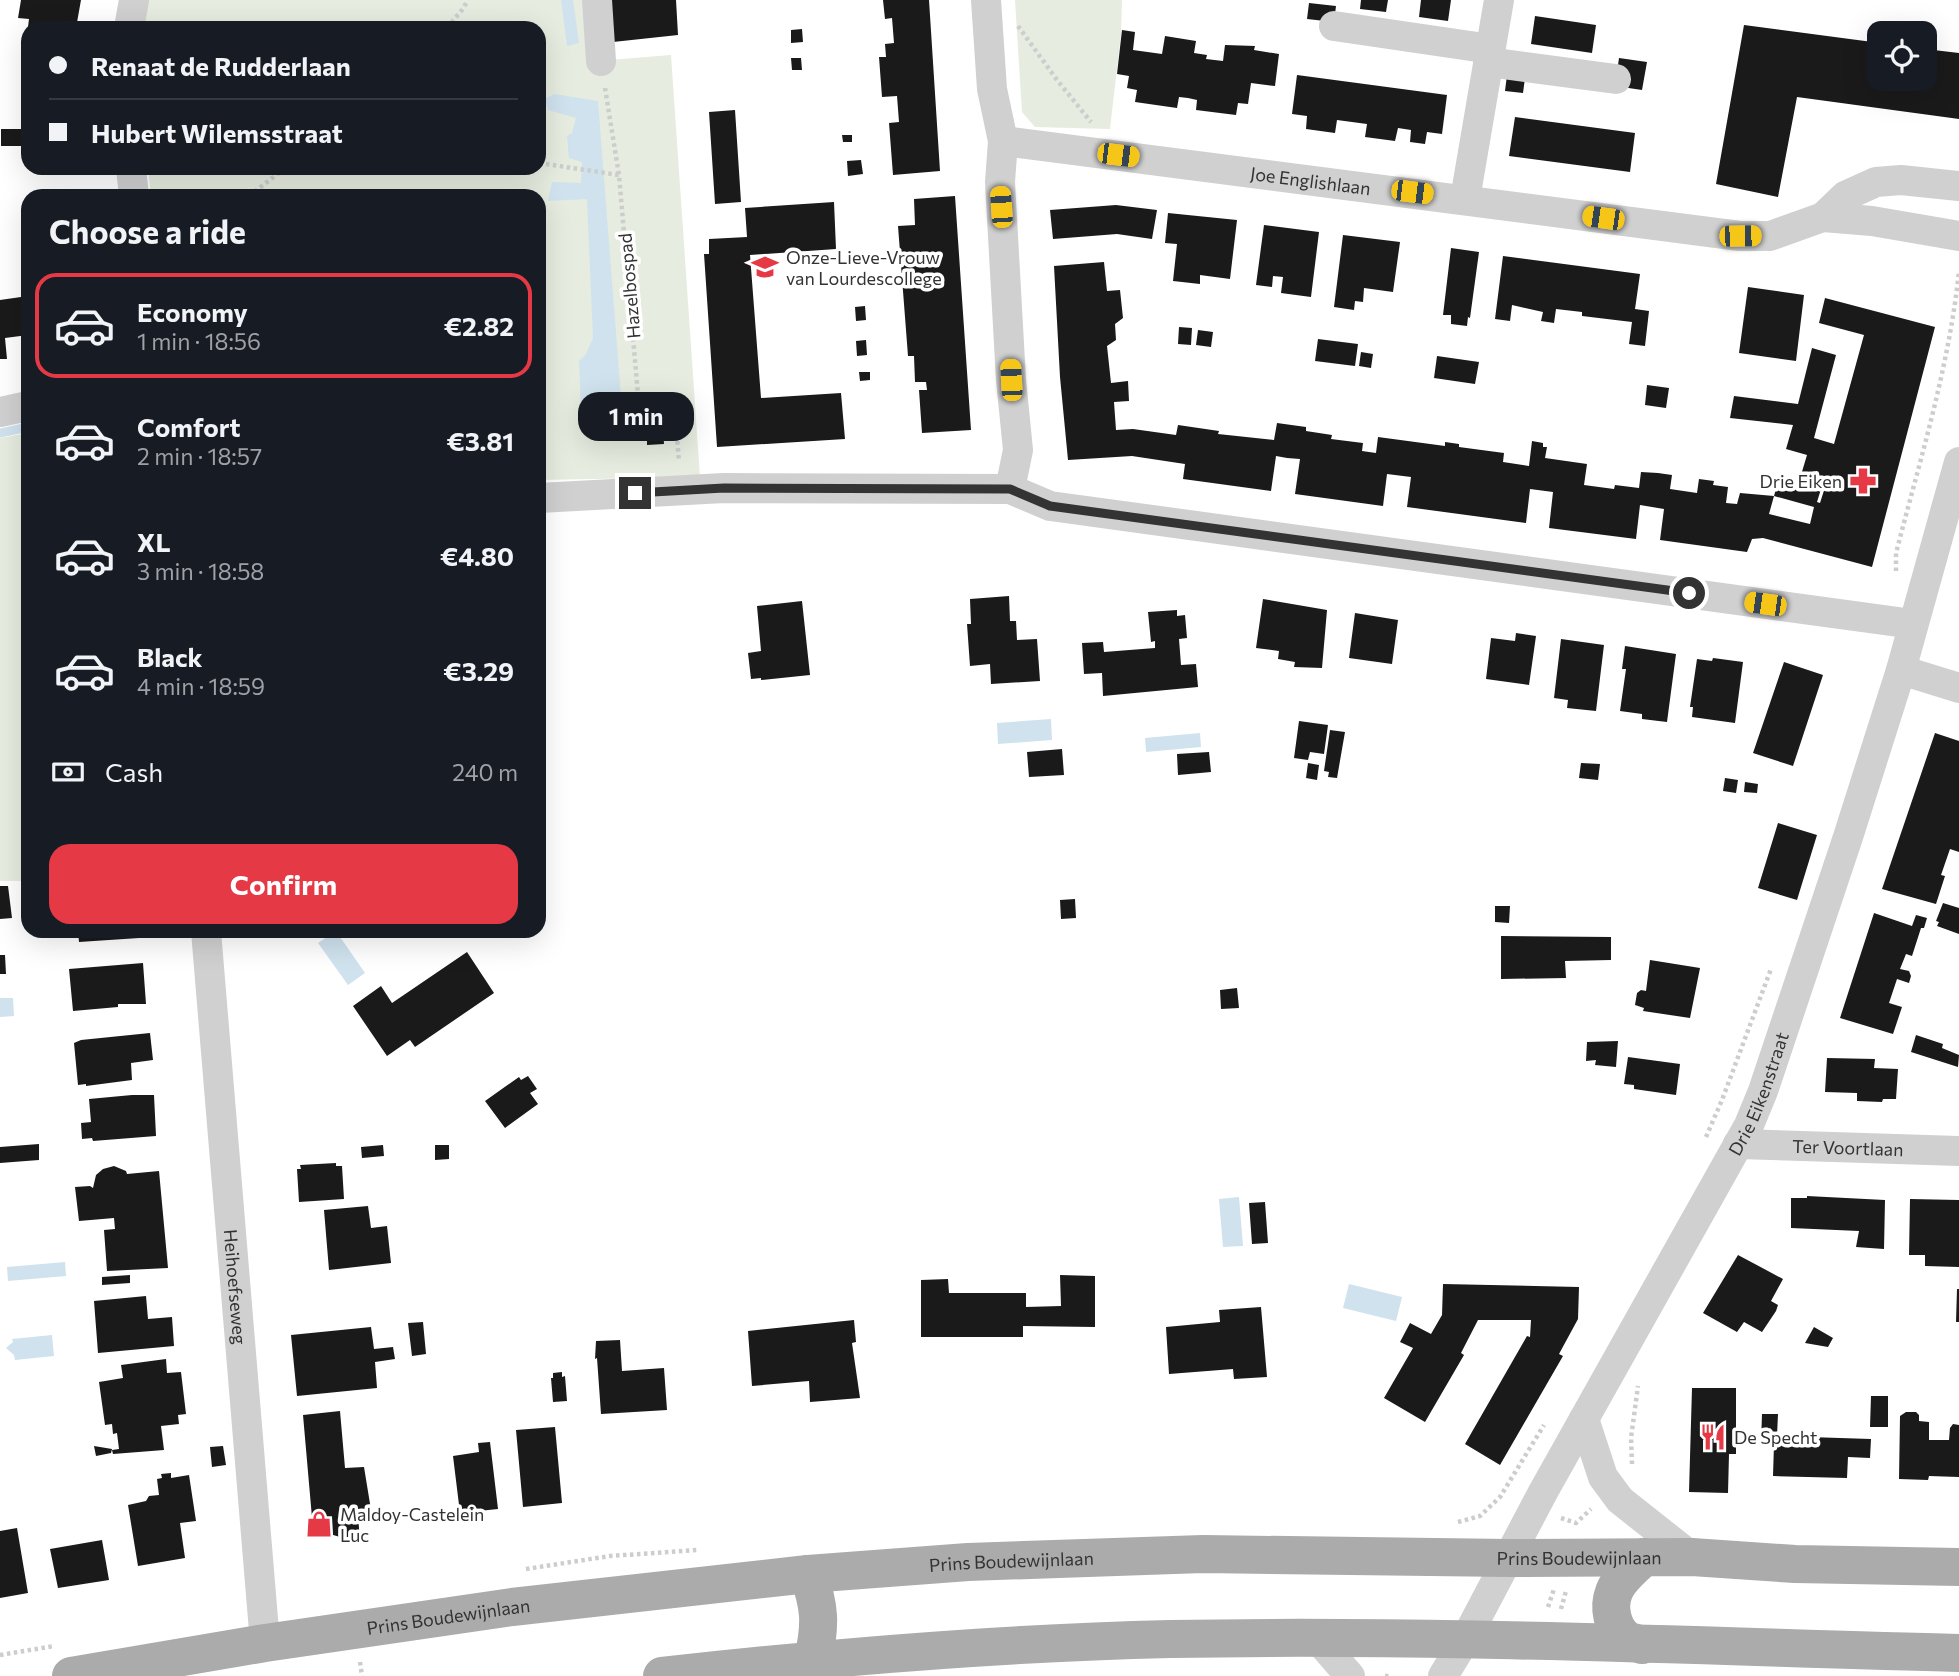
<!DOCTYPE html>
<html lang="en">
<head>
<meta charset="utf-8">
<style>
  body { margin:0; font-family:Commissioner,sans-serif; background:#20242c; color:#f1f3f6; height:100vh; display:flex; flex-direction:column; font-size:26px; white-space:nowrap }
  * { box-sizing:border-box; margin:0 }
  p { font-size:23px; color:#9ea1a6 }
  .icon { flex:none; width:38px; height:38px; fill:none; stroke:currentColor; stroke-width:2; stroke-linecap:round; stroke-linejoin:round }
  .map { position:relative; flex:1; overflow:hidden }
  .side { position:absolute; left:21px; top:189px; width:525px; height:749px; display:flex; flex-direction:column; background:#171b24; border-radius:21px; box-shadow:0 7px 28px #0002 }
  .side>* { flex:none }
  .guide { position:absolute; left:21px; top:21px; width:525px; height:154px; border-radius:21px; box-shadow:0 7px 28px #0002; display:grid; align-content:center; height:154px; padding:0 28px; background:#171b24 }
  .fabs { position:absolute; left:1867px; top:21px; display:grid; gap:14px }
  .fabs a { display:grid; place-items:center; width:70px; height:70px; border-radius:14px; background:#171b24; box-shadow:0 7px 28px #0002; font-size:35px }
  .end { position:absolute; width:32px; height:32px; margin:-16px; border:9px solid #333; background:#fff; box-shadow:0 0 0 4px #fff }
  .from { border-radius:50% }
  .bubble { position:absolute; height:49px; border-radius:21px; background:#171b24; box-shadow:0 7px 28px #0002; font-size:23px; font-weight:700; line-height:49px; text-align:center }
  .car { position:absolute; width:21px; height:42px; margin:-21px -10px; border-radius:9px; box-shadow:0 0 5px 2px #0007; background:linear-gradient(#f5c518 24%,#345 0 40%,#f5c518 0 76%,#345 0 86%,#f5c518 0) }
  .guide b { display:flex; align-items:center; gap:24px; height:66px; font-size:26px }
  .guide b+b { border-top:2px solid #363941 }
  .guide i { width:18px; height:18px; background:#f1f3f6 }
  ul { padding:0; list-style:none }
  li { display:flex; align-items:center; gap:21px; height:105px; margin:0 14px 10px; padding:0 14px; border:4px solid transparent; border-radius:21px }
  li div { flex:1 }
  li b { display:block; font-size:26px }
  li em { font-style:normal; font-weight:700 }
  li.current { border-color:#e63946 }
  li>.icon { width:63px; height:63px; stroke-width:1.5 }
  h2 { padding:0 28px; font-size:32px; line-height:84px }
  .pay { display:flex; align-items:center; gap:18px; height:77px; padding:0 28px; font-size:26px }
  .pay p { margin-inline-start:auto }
  .button { display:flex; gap:14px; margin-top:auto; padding:14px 28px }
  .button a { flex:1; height:80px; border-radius:21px; background:#e63946; color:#fff; font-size:28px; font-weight:700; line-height:80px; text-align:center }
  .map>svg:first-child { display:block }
  .green { fill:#e6ecdf }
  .water { fill:#cfe2ee }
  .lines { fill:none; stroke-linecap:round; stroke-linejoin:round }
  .stream { stroke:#cfe2ee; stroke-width:9 }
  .building { fill:#1a1a1a }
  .path { stroke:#cdcdcd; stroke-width:4.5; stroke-dasharray:3.5 3.5; stroke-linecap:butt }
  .minor { stroke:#d0d0d0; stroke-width:30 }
  .major { stroke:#ababab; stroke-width:38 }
  .route { stroke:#333; stroke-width:9 }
  .labels { text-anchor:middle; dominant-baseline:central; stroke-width:7; stroke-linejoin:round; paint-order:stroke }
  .street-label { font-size:18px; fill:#333; stroke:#fff }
  .poi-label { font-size:18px; fill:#333; stroke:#fff; text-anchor:start }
</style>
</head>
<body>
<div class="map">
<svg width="1959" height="1676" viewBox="0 0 1959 1676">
  <rect width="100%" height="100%" fill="#fff"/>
  <path class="green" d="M137,0H584L597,61L671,55L700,477L539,480V196H151L148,168H539V28H134Z
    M1015,0H1122L1121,34L1110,129L1035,127L1022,112Z
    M28,433V881H0V438Z"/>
  <path class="water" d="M561,0H573L579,43L567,46Z
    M554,94L598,101L622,410L609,412L608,432H582L579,361L586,354L593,338L587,199L548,201L552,182L581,183L582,162L569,158L567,136L572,133L576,118L548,110L545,99Z
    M1051,719L1052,740L998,744L997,723Z
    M1200,733L1201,747L1146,752L1145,738Z
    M336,931L365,973L348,985L318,943Z
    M0,998H13L14,1016L0,1017Z
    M1239,1197L1243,1246L1223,1247L1219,1199Z
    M65,1262L66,1276L8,1281L7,1267Z
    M1349,1284L1402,1297L1396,1321L1343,1308Z
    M52,1335L54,1356L15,1360L14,1355L6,1348L13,1342L12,1339Z"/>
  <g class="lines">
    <path class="stream" d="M0,433L28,427"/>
  </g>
  <path class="building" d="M21,0H81L76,28L28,27L29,19L18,18Z
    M611,0H676L678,35L613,42Z
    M883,0H929L940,171L893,175L889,123L899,122L897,96L882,97L879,57H886L885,44L894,43L892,18L885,19Z
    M1361,0H1388L1386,12L1360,9Z
    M1421,0H1451L1448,21L1419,17Z
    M1309,3L1336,6L1334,22L1307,19Z
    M1535,16L1596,25L1592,53L1531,44Z
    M1744,25L1880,43V79H1925V49L1959,53V119L1797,97L1778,197L1716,184Z
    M802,29L803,42L791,43V30Z
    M1122,30L1135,32L1133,50L1162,54L1165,36L1196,41L1194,53L1207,55L1206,59L1223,61L1225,45L1255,46L1254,50L1279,54L1275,86L1251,83L1248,104L1238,103L1236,115L1196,110L1197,100L1188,98L1179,97L1177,108L1135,102L1137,90L1127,88L1129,76L1117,74Z
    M791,58H801L802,70H792Z
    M1619,58L1647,62L1642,90L1615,86Z
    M1297,75L1447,95L1442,134L1427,132L1425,144L1410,142L1411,130L1398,128L1395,141L1365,137L1367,124L1337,120L1335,133L1306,129L1307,116L1292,114Z
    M1507,75L1525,78L1523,93L1505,91Z
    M735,110L741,202L715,204L709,112Z
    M1515,117L1635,133L1630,172L1509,156Z
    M1,129H28V146H1Z
    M842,135H852V142H843Z
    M861,160L863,174L848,176L847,161Z
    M955,196L971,430L922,433L919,390H927L926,382H915L914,356H908L898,226L915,225L914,199Z
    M834,202L836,249L750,255L761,398L841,393L845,439L717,447L704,254H709V239L747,237L745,208Z
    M1116,205L1157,210L1152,239L1117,234L1053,239L1050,210Z
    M1168,213L1237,220L1230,279L1200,275V284L1173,281L1177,244L1165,243Z
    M1264,225L1319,232L1311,297L1281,293L1283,277L1273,276L1272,287L1256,285Z
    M1343,235L1400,242L1393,292L1364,288L1363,302L1355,301L1354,310L1334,307Z
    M1451,248L1479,252L1470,318L1468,317L1467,326L1451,324V315H1443Z
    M1503,256L1640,274L1635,309L1649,311L1645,346L1629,344L1632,322L1582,316V312L1556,309L1554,323L1541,321L1543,312L1512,305L1510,321L1495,319Z
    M1104,262L1107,291L1120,290L1123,318L1115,324L1116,340L1107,346L1111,383L1128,381L1129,401L1114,402L1116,430L1133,429L1176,435L1178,425L1219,431L1218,434L1274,440L1277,423L1306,427V431L1332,435L1331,439L1363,443L1362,451L1376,453L1378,437L1445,446V442L1459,444V447L1504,453L1503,462L1529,466L1532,441L1543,443V447H1547L1545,458L1587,464L1584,485L1614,489L1615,485L1639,488L1641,472L1658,473L1672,475L1670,489L1697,493L1699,479L1714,481L1713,485L1728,487L1726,503L1737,504L1740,493L1774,496L1769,514L1810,524L1814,507L1774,496L1779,478L1821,489L1817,502L1820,503L1827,481L1801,475L1807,455L1786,449L1793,425L1730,418L1734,396L1798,404L1812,348L1836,355L1814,438L1834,444L1864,335L1819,323L1825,298L1935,327L1872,567L1763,538L1752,539L1747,552L1660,540L1664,509L1640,505L1636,539L1549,528L1553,492L1530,489L1526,523L1407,507L1411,477L1387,474L1383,506L1295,494L1300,459L1287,458L1276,456L1271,491L1183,479L1185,464L1132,456L1068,460L1060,377L1054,266Z
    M1748,287L1804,295L1796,361L1739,353Z
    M28,296V335L5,338L7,359H0V300Z
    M865,306L866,320L856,321L855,307Z
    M1179,327L1192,328L1191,345L1178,344Z
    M1198,330L1213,332L1211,347L1196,345Z
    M1318,339L1358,344L1355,366L1315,361Z
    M866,340L867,355L857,356L856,341Z
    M1361,352L1373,354L1371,368L1359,366Z
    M1437,356L1479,362L1475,384L1434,378Z
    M859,372H870V380L860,381Z
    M1647,385L1669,388L1666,408L1645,405Z
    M663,430L664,444L647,445V431Z
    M1009,596L1010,621H1016L1017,640L1037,639L1040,681L991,684L990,664L970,666L967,624H971L970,599Z
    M1263,599L1327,610L1322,668L1294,667L1295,662L1278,659L1279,651L1256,648Z
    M802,601L810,675L761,680V678L751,679L748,653L761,651L757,606Z
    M1177,610V616L1185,615L1187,638L1179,639L1181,665L1196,664L1198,687L1103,696L1102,673L1084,674L1082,643L1103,642L1104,652L1155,648V641L1151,642L1148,612Z
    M1355,613L1398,620L1392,664L1349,658Z
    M1516,633L1536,636L1529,685L1486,679L1491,638L1515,641Z
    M1561,639L1604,645L1596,711L1567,708L1568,700L1554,698Z
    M1625,646L1676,654L1667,722L1642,719V714L1620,711L1626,669H1622Z
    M1713,658L1743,662L1735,723L1692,717L1693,707H1690L1697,659L1712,661Z
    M1784,662L1823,675L1793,766L1753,753Z
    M1299,721L1328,725L1324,754L1310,752L1308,760L1294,758Z
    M1330,730L1345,732L1337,778L1328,777L1329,772L1324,771Z
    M1935,733L1959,741V852L1950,849L1941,875L1945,876L1936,904L1882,889Z
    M1062,749L1064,775L1029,777L1027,752Z
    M1209,752L1211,772L1178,775L1177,754Z
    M1308,763L1319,765L1317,780L1306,778Z
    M1581,763L1600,764L1598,780L1579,778Z
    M1725,778L1738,780L1736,793L1723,791Z
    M1745,782L1758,784L1757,793L1744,792Z
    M1778,823L1817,835L1797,900L1758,888Z
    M0,886H8L12,918L0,919Z
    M1075,899L1076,918L1061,919L1060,900Z
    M1943,903L1959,908V934L1937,926L1939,922L1936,921Z
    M1495,906H1510L1509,923L1495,922Z
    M1874,913L1912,926L1916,915L1927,918L1924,928H1921L1912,956L1906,954L1900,969L1909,971L1911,976L1909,983L1897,979L1889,1003L1902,1007L1893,1034L1840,1018Z
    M78,931H153L154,937L79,942Z
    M1501,936L1611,937V960L1565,961L1566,978L1501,979Z
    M467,952L494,993L415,1047L410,1040L387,1056L353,1006L381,986L392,1003Z
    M0,955H5L6,974H0Z
    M1650,960L1700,968L1690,1018L1643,1011L1644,1008L1635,1005L1637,993L1641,990L1646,991Z
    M143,963L146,1004H118V1007L73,1011L69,969Z
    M1237,988L1239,1008L1221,1009L1220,990Z
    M150,1033L153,1060L131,1063L132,1080L86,1086V1084L78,1085L74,1043L81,1040Z
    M1916,1035L1943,1044L1942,1048L1959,1055L1958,1067L1911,1052Z
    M1618,1041L1616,1067L1595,1065L1596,1060L1586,1061L1587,1042Z
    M1628,1057L1680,1064L1676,1095L1634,1089V1085L1624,1084Z
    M1827,1058L1875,1059L1874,1068L1898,1069L1896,1099H1883L1882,1102L1857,1101V1093L1825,1092Z
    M528,1076L537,1089L530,1093L538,1104L505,1128L485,1101L519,1077L521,1080Z
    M132,1095H154L156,1136L93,1141L92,1138L82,1139L81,1123L91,1122L89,1099Z
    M39,1144V1160L0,1163V1147Z
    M383,1145L384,1156L362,1158L361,1147Z
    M435,1145H449V1159L435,1160Z
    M336,1163V1166H342L344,1199L299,1202L297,1169H301L300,1165Z
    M114,1166L126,1171L127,1174L159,1171L168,1268L107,1271L104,1230L115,1229L114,1218L79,1221L75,1187L90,1186L93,1188L96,1175L103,1169Z
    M1807,1196L1885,1200L1884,1249L1856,1247L1859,1231L1791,1228V1198H1807Z
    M1910,1199L1959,1200V1267L1925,1266V1255H1909Z
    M1265,1202L1268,1243L1252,1244L1249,1203Z
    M368,1206L371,1228L387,1226L391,1263L329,1270L324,1210Z
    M1738,1255L1783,1279L1771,1301L1778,1305L1776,1311L1762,1332L1744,1322L1737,1332L1703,1313Z
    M130,1275V1283L102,1285V1277Z
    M1060,1275L1095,1276V1327L1023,1326V1337H921V1280L948,1279L949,1293H1026V1307L1061,1306Z
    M1443,1284L1579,1287L1578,1319L1559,1354L1563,1356L1500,1465L1465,1444L1527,1336L1530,1337L1531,1320H1478L1461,1353L1464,1355L1425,1422L1384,1398L1413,1348L1400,1342L1410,1323L1431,1334L1442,1315Z
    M1957,1289H1959V1322H1956Z
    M146,1296L148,1319L172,1317L174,1346L98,1353L94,1301Z
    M1261,1307L1267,1377L1234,1379L1233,1369L1169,1374L1166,1327L1220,1322L1219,1310Z
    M854,1320L856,1342L852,1343L860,1398L810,1402L809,1381L752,1386L748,1331Z
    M423,1322L426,1354L412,1356L408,1323Z
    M371,1327L374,1349L393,1347L395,1359L375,1362L377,1388L297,1396L291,1335Z
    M1814,1327L1833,1338L1828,1347L1805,1343Z
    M620,1340L622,1371L664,1368L667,1410L601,1414L597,1358L595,1359L596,1341Z
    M166,1359L167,1373L181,1372L186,1414L178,1415L179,1424L161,1426L164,1450L113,1454L112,1450L119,1449L117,1433L113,1434L112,1424L105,1425L99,1382L123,1378L121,1365Z
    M562,1372V1377L565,1376L567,1401L553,1402L551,1378H553V1373Z
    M1692,1388H1736V1454H1729L1728,1493L1689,1492Z
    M1871,1396H1888V1427H1870Z
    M340,1411L345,1468L364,1467L372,1516L358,1517L360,1539L350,1540L313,1529L303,1415Z
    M1906,1412H1916L1919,1415V1421L1929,1422V1440H1949L1950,1428L1953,1424L1959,1425V1477L1929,1476L1928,1480L1899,1479L1900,1416Z
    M1762,1414H1778L1777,1436L1871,1439L1870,1458L1848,1457L1847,1478L1773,1476L1774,1444L1761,1443Z
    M555,1427L562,1503L523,1507L516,1430Z
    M490,1442L498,1509L460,1513L453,1456L479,1452L478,1443Z
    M94,1446L112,1449L111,1453L96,1456Z
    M223,1446L226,1465L212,1467L210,1447Z
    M171,1473V1478L189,1475L196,1521L180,1523L185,1558L138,1566L128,1505L146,1501L149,1496L159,1495L157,1479L162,1478L161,1474Z
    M17,1528L28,1593L0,1598V1531Z
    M102,1540L109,1580L58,1588L50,1549Z"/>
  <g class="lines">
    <path class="path" d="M1018,26L1057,80L1091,122
      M447,28L462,10L468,0
      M605,88L619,175L638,395L669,408L675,415L679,461
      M539,163L619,175
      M249,196L285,168
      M1896,571V553C1920,460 1949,367 1959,271
      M1706,1137L1722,1100L1771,969
      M1632,1464L1631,1438L1638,1386
      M1561,1518L1576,1523L1591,1509
      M1458,1522L1480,1516L1500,1497L1544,1425
      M526,1569L610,1556L698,1550
      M1548,1607L1554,1589
      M1561,1609L1566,1591
      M0,1655L54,1646
      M360,1662L362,1676
      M1385,1676H1392"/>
    <g class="minor">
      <path d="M597,0L601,61"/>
      <path d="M986,0L992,89L1003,141L1000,182L1011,380L1018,450L1010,489"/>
      <path d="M1334,26L1491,49"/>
      <path d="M129,28L134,0"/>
      <path d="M1488,62L1616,79"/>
      <path id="s1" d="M1003,141L1740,236H1770L1823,217L1845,196L1876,182L1901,180L1959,186"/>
      <path d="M131,168L134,196"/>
      <path d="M1465,199L1499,0"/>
      <path d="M1823,217L1872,221L1959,236"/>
      <path d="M0,412L28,406"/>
      <path d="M539,498L724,488L1010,489L1050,506L1913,624"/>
      <path d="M1901,670L1959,688"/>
      <path id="s2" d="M206,931L265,1643"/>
      <path id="s3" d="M1738,1144L1959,1151"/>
      <path d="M1584,1419L1603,1477L1620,1500L1692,1557"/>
      <path d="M1316,1637L1350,1676"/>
      <path id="s4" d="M1443,1676L1465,1640L1543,1492L1749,1125L1763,1091L1848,837L1901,670L1959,462"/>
    </g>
    <g class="major">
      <path d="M808,1574C820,1606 821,1625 813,1659"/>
      <path d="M1642,1645C1637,1643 1630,1642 1626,1639C1612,1629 1608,1607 1614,1592C1619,1578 1634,1567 1644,1557"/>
      <path id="s5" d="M71,1676L265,1643L512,1607L808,1574L968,1562L1203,1554L1509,1558L1692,1557L1795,1564L1959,1567"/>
      <path d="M662,1676C831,1657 1000,1643 1170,1639C1433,1634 1696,1646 1959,1653"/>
    </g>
  </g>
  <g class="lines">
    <path class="route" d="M635,493L724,488L1010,489L1050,506L1689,593"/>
  </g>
  <defs>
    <g id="school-bare" transform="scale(2.1)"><path d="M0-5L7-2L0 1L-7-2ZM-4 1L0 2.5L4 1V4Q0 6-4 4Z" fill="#e63946" stroke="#fff" stroke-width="2.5" paint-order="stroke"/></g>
    <g id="pharmacy-bare" transform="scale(2.1)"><path d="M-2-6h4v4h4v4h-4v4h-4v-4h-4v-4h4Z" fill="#e63946" stroke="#fff" stroke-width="2.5" paint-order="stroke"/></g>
    <g id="restaurant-bare" transform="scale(2.1)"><path d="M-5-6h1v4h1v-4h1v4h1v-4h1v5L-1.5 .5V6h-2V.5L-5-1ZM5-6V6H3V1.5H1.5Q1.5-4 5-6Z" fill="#e63946" stroke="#fff" stroke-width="2.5" paint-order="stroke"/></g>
    <g id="shop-bare" transform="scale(2.1)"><path d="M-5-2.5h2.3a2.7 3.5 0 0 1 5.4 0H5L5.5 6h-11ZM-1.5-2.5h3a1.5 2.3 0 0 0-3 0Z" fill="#e63946" stroke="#fff" stroke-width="2.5" paint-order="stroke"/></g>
  </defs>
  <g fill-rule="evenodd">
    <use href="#school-bare" x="765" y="267"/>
    <use href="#pharmacy-bare" x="1863" y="481"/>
    <use href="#restaurant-bare" x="1713" y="1437"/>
    <use href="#shop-bare" x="319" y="1524"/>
  </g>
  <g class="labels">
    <g class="street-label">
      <text stroke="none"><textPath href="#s1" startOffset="310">Joe Englishlaan</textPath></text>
      <text transform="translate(629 286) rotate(-95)">Hazelbospad</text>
      <text stroke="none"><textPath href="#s4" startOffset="663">Drie Eikenstraat</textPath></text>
      <text stroke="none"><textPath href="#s3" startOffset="110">Ter Voortlaan</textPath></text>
      <text stroke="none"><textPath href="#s2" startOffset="357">Heihoefseweg</textPath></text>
      <text stroke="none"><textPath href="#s5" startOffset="1516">Prins Boudewijnlaan</textPath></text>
      <text stroke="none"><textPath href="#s5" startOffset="948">Prins Boudewijnlaan</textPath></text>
      <text stroke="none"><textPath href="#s5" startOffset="382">Prins Boudewijnlaan</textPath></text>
    </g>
    <g class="poi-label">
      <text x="786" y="257">Onze-Lieve-Vrouw<tspan x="786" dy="21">van Lourdescollege</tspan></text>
      <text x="1842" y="481" text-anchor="end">Drie Eiken</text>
      <text x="1734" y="1437">De Specht</text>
      <text x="340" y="1514">Maldoy-Castelein<tspan x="340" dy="21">Luc</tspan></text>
    </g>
  </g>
</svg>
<div class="fabs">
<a><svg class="icon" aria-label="locate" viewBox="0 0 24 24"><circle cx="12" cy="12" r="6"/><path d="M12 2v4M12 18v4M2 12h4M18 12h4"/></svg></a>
</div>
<i class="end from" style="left:1689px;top:593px"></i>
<i class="end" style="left:635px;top:493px"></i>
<div class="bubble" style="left:578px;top:392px;width:116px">1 min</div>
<i class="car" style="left:1118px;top:155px;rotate:97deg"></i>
<i class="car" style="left:1412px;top:192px;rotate:97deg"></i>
<i class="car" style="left:1001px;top:207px;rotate:356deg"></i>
<i class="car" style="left:1603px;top:218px;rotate:278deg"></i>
<i class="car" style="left:1740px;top:236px;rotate:89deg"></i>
<i class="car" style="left:1011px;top:380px;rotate:357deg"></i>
<i class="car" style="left:1765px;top:604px;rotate:278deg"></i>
<div class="guide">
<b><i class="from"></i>Renaat de Rudderlaan</b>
<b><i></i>Hubert Wilemsstraat</b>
</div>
<section class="side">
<h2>Choose a ride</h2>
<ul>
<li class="current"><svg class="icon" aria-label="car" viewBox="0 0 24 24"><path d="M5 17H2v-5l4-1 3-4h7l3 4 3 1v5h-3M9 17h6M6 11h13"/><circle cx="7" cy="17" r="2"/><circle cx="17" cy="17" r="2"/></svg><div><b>Economy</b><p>1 min · 18:56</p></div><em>€2.82</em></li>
<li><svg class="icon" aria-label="car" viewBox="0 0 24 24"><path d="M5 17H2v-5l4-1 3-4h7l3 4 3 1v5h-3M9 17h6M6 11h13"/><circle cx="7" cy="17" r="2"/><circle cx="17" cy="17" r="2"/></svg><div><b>Comfort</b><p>2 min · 18:57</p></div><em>€3.81</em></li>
<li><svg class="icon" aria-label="car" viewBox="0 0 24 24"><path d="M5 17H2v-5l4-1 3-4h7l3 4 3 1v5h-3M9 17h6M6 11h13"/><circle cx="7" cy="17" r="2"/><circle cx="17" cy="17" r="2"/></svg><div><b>XL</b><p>3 min · 18:58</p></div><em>€4.80</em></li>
<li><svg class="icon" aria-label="car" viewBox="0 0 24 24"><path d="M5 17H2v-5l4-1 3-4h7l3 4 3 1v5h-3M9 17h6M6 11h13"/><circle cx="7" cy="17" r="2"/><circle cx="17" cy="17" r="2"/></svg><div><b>Black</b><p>4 min · 18:59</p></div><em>€3.29</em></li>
</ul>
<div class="pay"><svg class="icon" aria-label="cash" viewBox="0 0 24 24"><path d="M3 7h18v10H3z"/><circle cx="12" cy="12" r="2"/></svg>Cash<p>240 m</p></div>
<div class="button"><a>Confirm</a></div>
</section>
</div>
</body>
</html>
